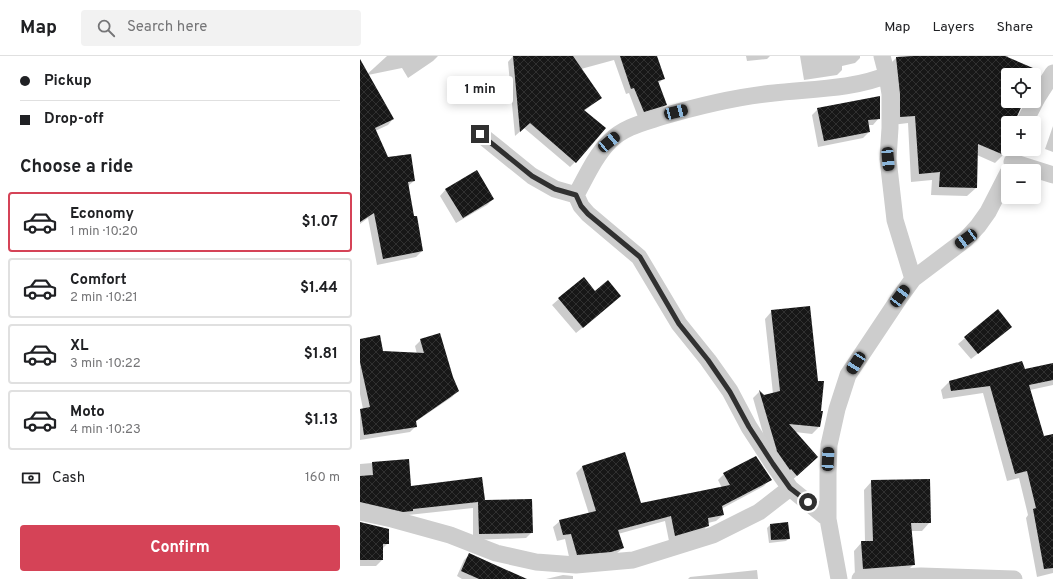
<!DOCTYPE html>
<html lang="en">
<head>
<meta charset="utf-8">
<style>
  body { margin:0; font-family:Overpass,sans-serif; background:#f2f2f2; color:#202124; height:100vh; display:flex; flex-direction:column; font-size:15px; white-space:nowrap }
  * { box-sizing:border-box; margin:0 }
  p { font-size:13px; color:#757577 }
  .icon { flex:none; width:22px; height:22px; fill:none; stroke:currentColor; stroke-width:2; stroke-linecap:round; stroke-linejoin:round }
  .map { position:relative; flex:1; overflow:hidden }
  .side { display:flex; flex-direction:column; background:#fff; width:360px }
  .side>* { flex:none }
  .hud { display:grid; align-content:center; height:88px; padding:0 20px; background:#fff }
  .buttons { position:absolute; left:641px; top:12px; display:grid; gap:8px }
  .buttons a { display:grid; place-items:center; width:40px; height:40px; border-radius:4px; background:#fff; box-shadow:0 2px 10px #0003; font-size:20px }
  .end { position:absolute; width:18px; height:18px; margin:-9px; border:5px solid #303030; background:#fff; box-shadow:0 0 0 2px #fff }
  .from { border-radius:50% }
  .bubble { position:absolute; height:28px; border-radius:4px; background:#fff; box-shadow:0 2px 10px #0003; font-size:13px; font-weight:700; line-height:28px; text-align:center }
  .car { position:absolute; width:12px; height:24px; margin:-12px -6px; border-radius:5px; box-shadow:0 0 3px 1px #0007; background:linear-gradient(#222 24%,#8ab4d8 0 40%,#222 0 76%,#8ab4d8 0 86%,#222 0) }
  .hud b { display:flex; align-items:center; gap:14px; height:38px; font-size:15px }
  .hud b+b { border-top:1px solid #e0e0e0 }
  .hud i { width:10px; height:10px; background:#202124 }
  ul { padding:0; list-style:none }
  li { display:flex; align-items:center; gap:12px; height:60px; margin:0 8px 6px; padding:0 12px; border:2px solid #e0e0e0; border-radius:4px }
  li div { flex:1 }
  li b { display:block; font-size:15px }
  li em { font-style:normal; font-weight:700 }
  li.current { border-color:#d54357 }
  li>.icon { width:36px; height:36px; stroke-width:1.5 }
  h2 { padding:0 20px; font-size:18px; line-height:48px }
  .pay { display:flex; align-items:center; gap:10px; height:44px; padding:0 20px; font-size:15px }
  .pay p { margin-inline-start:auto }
  .action { display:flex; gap:8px; margin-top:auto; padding:8px 20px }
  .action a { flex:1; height:46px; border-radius:4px; background:#d54357; color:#fff; font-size:16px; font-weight:700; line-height:46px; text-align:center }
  header { display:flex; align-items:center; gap:24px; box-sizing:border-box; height:56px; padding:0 20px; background:#fff; border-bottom:1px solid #e0e0e0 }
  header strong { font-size:19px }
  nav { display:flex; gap:22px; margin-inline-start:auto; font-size:14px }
  .search { width:280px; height:36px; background:#f2f2f2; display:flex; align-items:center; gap:10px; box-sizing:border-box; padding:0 14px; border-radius:4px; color:#757577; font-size:15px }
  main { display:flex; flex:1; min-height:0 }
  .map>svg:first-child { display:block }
  .shadow { fill:#0003 }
  .building { fill:url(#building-cross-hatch) }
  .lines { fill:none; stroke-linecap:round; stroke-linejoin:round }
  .street { stroke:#cdcdcd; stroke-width:17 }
  .route { stroke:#303030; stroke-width:5 }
</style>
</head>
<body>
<header>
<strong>Map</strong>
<div class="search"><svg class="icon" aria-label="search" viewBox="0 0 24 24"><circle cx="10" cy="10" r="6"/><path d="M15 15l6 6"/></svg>Search here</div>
<nav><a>Map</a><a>Layers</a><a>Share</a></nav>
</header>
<main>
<section class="side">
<div class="hud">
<b><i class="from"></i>Pickup</b>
<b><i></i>Drop-off</b>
</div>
<h2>Choose a ride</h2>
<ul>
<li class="current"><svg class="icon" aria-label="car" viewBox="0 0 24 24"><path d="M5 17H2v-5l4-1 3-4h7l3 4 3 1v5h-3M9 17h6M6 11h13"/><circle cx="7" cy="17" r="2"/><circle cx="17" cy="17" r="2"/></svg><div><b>Economy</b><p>1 min · 10:20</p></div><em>$1.07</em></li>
<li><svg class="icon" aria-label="car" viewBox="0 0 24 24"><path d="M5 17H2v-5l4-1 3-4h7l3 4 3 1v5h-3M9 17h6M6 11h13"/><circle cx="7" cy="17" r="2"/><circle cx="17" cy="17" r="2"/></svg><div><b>Comfort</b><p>2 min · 10:21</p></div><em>$1.44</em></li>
<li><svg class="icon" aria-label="car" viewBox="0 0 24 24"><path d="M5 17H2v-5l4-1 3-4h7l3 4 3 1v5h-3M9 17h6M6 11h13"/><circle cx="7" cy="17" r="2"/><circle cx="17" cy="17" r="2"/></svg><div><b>XL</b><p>3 min · 10:22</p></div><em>$1.81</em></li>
<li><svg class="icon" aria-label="car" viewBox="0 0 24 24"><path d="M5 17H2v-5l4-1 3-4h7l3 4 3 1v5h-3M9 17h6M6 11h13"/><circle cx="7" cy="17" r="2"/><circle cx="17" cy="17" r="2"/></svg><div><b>Moto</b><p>4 min · 10:23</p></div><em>$1.13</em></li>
</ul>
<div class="pay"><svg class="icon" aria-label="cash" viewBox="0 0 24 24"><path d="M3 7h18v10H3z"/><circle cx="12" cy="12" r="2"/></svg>Cash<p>160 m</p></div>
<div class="action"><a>Confirm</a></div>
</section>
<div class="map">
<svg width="693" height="523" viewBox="0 0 693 523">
  <defs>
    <pattern id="building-cross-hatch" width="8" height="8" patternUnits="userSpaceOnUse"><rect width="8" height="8" fill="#171717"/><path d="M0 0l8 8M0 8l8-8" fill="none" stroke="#303030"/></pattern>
  </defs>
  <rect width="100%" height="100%" fill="#fff"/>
  <path class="shadow" d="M27,0H78L73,5L48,22L42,12L8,19L33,63L28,69L15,75L0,106V22H3Z
    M153,0H296L304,22L298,28L306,49L301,54L278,61L269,37L266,38L254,4L221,13L241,42L224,55L215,106L210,111L164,72L155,80L148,6Z
    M386,0H410L407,3L387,5Z
    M440,0H500V2L495,7L482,10V14L477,19L444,24Z
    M566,0H648V2L679,16L674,25V19H648V45H663L653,67H648V87L643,99L635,107L617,99L616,132L607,140L571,139L572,124L551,126L548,67L532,69L528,10L536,2Z
    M458,53L519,62L513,69H508L509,76L503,82L458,91L452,59Z
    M693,70V96L685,93Z
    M27,102L54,125L48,130L54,162L62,195L56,201L17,209L8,162L0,168V115Z
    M86,133L133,143L127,149L96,167L80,140Z
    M223,222L235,236L254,246L216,277L192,249Z
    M638,254L644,277L611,303L598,288Z
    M412,255L457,326H463L459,371L452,378L435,376L450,408L429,427L410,402L393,342L399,336L404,340L413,338L405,263Z
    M0,284L22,296L57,298L55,290L61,284L92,321L97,335L92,341L55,366L56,370L50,376L0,384V354L3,353L0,338Z
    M662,306L664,314L693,308V329L670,334L693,417V517L677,521L666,462L668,459L659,422L647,425L623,337L583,343L581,334L589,326Z
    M265,397L281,448L362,432L358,424L364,418L410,423L404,430L361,453L363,459L356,465L348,467V469L342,476L309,485L305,465L258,478L263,492L256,498L210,505L205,483L197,485L193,471L200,465L229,458L216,417L222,411Z
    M48,404L50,431L125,446L172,476L166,482L113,484V452L48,459L0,453V408Z
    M512,425L570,466L562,475H551L554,508L546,516L495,520L494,495L502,486H505L504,434Z
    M0,467L28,487L22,493V504L16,510H0Z
    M410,469L429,482L426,485L409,487L407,472Z
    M109,499L164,523H102L97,520L104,504Z
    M397,514L398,523H328L330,521Z
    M203,519L213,520V523H186Z"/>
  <path class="building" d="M153,0H213L242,42L224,54L246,72L216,107L170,67L160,76Z
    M260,0H297L305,23L298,25L307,49L284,56L274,32L271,33Z
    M553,0H645L680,15L674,28V19H648V45H664L654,67H648V89L644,99L618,88L617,132L579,131L580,116L559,118L555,60L540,61V38L536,1Z
    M0,3L34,63L15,72L28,101L51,98L55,125L48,126L54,160H57L63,195L23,203L14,157L0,166Z
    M520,40V63L508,64L510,76L464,85L457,52Z
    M117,114L134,143L103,162L85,133Z
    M224,221L235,235L248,224L261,240L223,272L198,242Z
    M450,250L458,325H464L461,355H463L460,371L429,368L458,401L437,420L431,413L430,414L416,394L417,395L399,334L404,339L420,335L411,254Z
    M638,253L652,271L618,298L604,281Z
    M80,277L93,321L99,335L56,365L57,371L4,379L0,353L10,351L0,306V283L20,279L23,295L64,297L60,283Z
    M662,305L665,313L693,307V324L669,329L684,380L693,378V512L684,513L673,453L676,452L667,415L655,418L630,330L591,335L589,325Z
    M265,396L281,447L370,429L363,417L396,400L412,424L362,450L364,459L348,462L349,470L315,480L311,460L258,474L264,492L251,496L217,499L211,478L203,479L199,464L236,455L222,410Z
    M49,403L51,430L122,421L125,444L172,443L173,477L119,478L118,446L53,453V455L43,456L0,446V420L13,419L12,406Z
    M570,423L571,467H551L555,509L503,513L501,485H513L511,424Z
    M0,466L29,473V488H23V504H0Z
    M428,466L430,483L411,484L410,468Z
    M109,497L131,507L167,523H119L101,515Z"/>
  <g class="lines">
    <path class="street" d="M522,0L527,19L530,38V72L528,103L535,164L553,223
      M664,67L677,42L693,17
      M120,78L172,120L195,133L216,139
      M652,106L693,119
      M0,456L32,463L90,479L136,497L176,506L216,509L273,504L353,479L399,456L430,432
      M468,463L430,432L413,408L389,371L370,335L348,304L319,268L279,201L228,158L221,150L216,139C226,121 235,100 250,85C264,71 282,67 301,61C338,50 375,41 414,37C449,33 495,33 527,19
      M479,523L468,463V417L469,389L477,353L488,319L540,241L553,223L606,183L618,170L628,156L648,117
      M500,523L561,520L654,523"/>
  </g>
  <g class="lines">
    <path class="route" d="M120,78L172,120L195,133L216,139L221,150L228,158L280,201L319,268L348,304L370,336L389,371L413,408L430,432L448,446"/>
  </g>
</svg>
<div class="buttons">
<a><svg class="icon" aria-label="locate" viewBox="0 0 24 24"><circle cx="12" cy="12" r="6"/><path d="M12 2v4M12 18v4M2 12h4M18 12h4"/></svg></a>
<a>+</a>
<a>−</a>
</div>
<i class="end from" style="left:448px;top:446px"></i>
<i class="end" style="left:120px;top:78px"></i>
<div class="bubble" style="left:87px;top:20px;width:66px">1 min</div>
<i class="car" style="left:316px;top:56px;rotate:76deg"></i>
<i class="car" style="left:249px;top:86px;rotate:50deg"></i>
<i class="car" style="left:528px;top:103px;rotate:175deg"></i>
<i class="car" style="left:606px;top:183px;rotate:234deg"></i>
<i class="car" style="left:540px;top:240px;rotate:37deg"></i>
<i class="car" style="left:496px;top:307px;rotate:213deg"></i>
<i class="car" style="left:468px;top:403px;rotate:3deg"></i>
</div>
</main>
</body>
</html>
